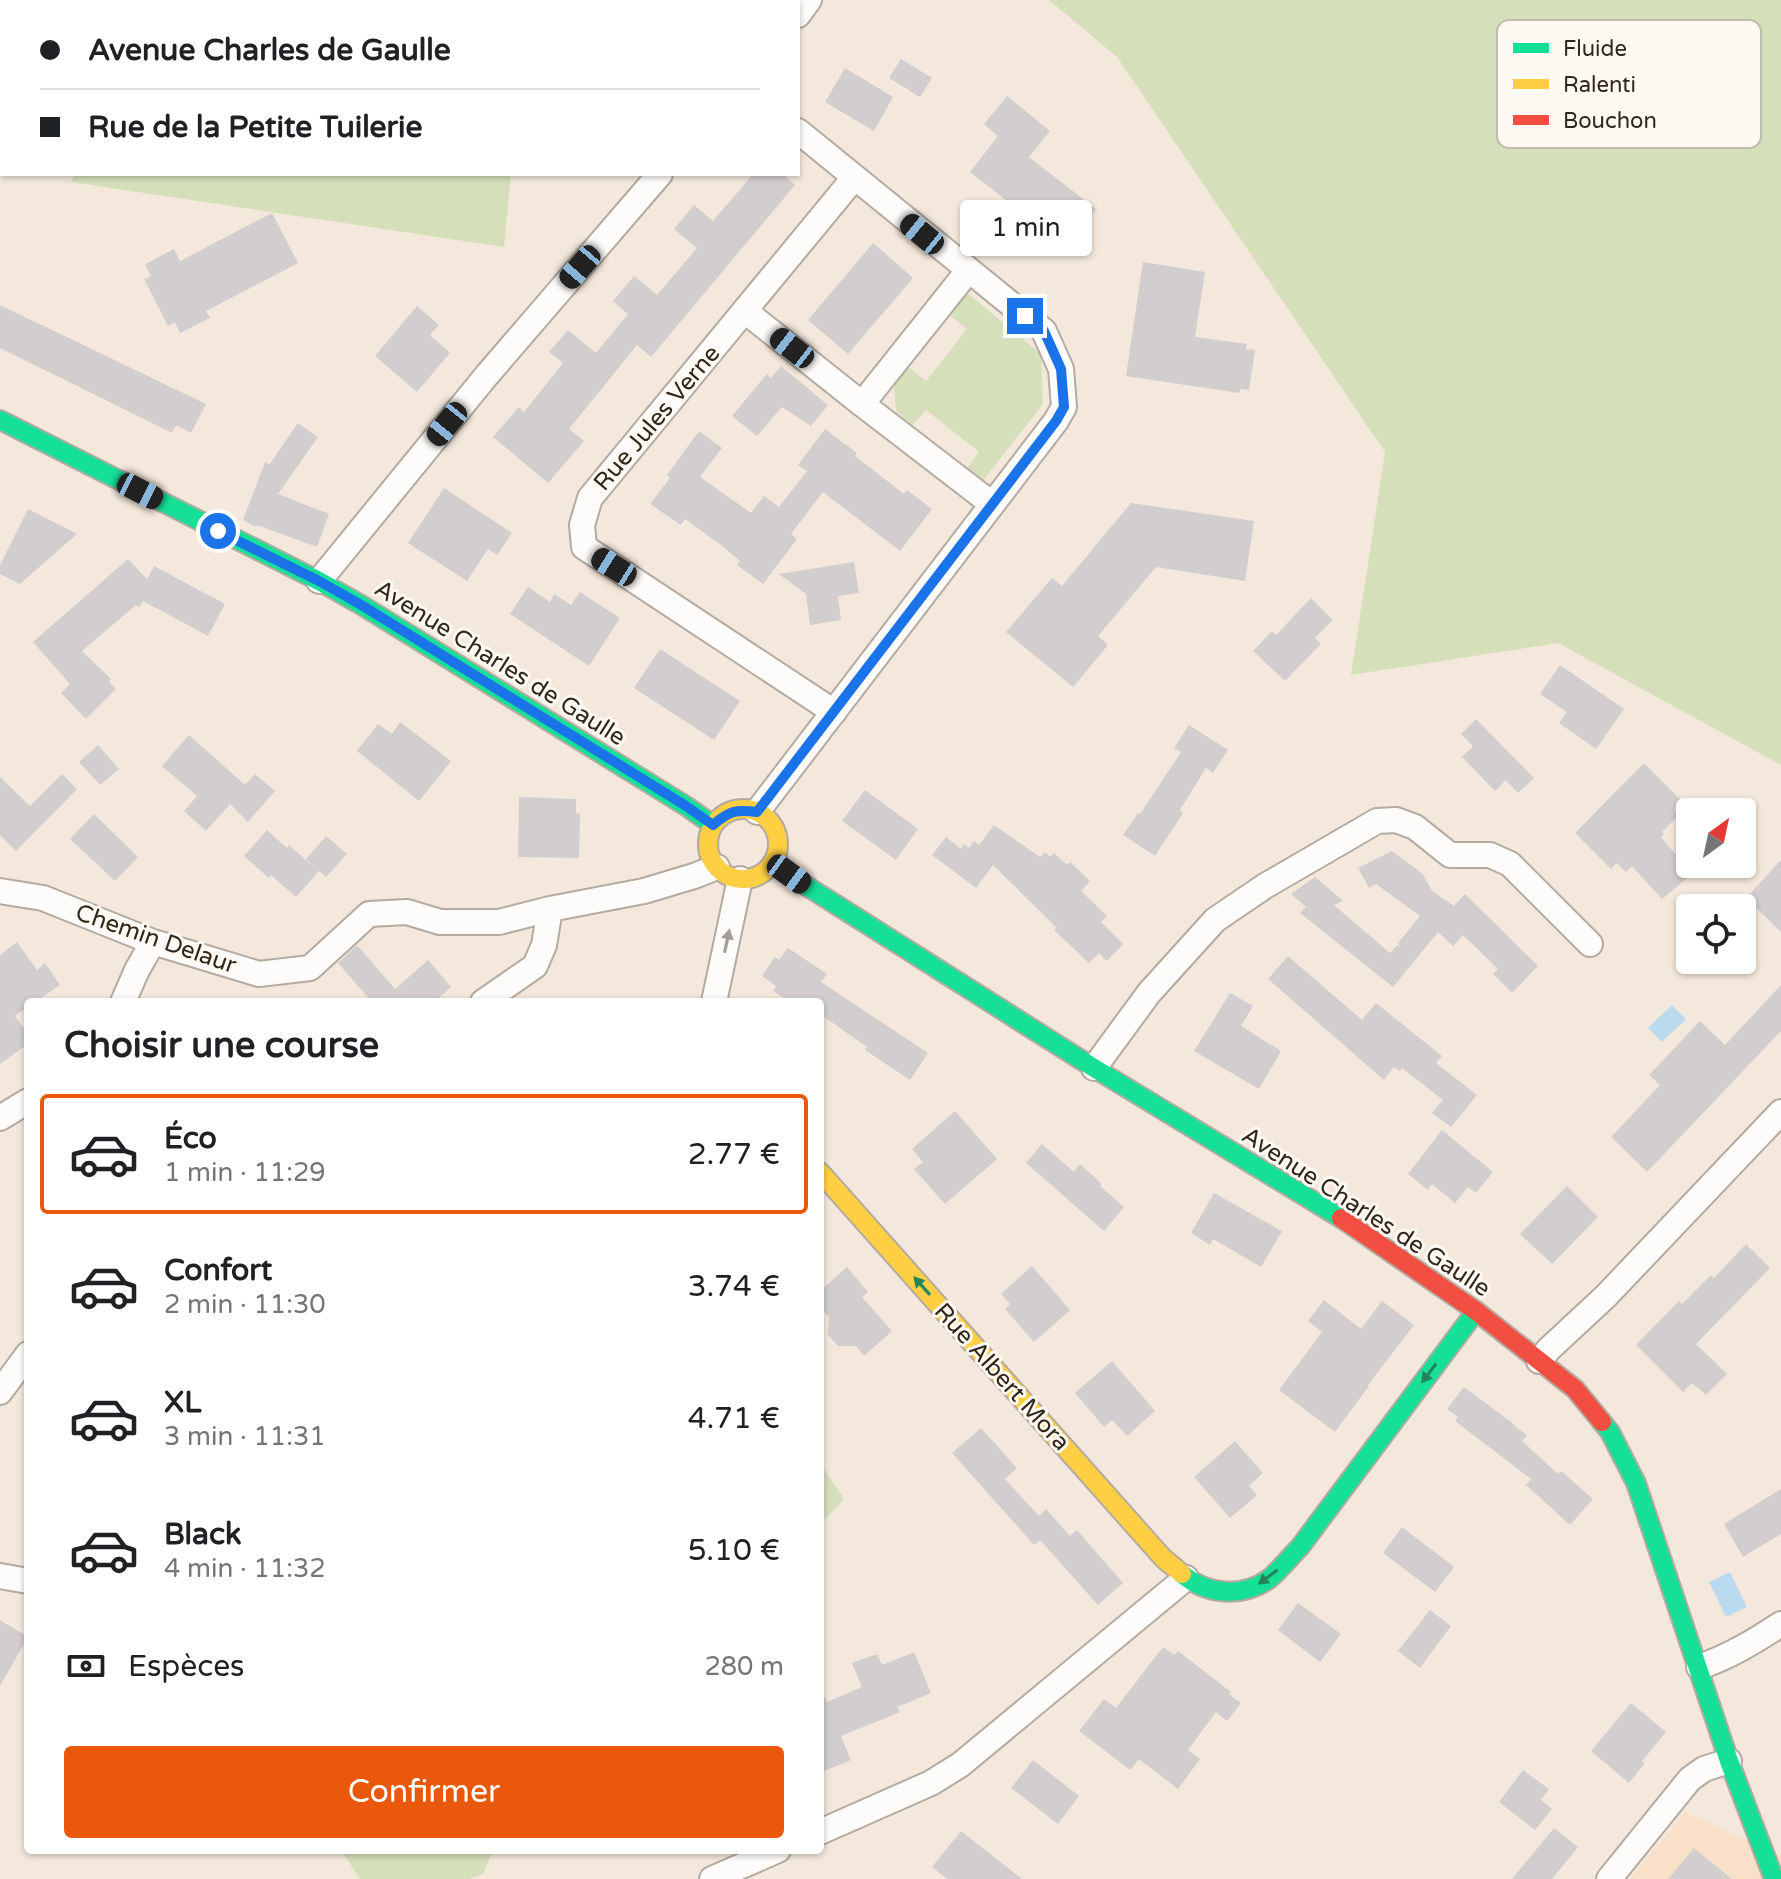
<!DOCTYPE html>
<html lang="fr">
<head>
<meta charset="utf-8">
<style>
  body { margin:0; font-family:"Varela Round",sans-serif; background:#f2f2f2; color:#202124; height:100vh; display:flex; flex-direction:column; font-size:30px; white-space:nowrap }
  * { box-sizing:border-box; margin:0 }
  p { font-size:26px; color:#757577 }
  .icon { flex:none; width:44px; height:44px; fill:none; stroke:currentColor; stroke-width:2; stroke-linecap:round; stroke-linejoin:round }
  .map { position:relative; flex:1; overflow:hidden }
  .side { position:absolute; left:24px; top:998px; width:800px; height:856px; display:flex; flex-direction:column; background:#fff; border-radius:8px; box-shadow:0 2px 6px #0004 }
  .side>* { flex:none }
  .banner { position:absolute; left:0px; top:0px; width:800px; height:176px; box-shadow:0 2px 6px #0004; display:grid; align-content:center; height:176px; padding:0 40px; background:#fff }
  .needle { width:52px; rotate:33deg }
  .tools { position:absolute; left:1676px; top:798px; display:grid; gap:16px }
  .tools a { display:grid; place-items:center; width:80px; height:80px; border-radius:8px; background:#fff; box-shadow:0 2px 6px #0004; font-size:40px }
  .end { position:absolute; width:36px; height:36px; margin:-18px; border:10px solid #1a73e8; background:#fff; box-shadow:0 0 0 4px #fff }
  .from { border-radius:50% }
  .bubble { position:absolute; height:56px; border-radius:8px; background:#fff; box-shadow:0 2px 6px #0004; font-size:26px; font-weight:600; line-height:56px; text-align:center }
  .car { position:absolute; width:24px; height:48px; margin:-24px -12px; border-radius:10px; box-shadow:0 0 6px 2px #0007; background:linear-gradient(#222 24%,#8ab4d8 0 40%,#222 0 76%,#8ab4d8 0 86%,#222 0) }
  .banner b { display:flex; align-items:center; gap:28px; height:76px; font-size:30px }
  .banner b+b { border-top:2px solid #e0e0e0 }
  .banner i { width:20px; height:20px; background:#202124 }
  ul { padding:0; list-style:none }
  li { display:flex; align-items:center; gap:24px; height:120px; margin:0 16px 12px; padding:0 24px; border:4px solid transparent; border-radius:8px }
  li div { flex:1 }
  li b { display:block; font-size:30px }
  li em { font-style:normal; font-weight:600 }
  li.active { border-color:#ea580c }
  li>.icon { width:72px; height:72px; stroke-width:1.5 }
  h2 { padding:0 40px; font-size:36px; line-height:96px }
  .pay { display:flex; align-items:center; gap:20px; height:88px; padding:0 40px; font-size:30px }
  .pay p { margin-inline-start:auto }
  .primary-button { display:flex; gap:16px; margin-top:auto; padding:16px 40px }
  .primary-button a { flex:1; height:92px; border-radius:8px; background:#ea580c; color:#fff; font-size:32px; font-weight:600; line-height:92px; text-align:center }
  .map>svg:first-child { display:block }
  .built { fill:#f8e1c8 }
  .green { fill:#d5e0ba }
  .water { fill:#badbef }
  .building { fill:#d2cdce }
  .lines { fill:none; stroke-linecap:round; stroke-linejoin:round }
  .street-casing { stroke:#b4aaa0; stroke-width:28 }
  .fast-casing { stroke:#b4aaa0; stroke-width:22 }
  .slow-casing { stroke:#b4aaa0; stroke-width:22 }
  .jam-casing { stroke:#b4aaa0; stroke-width:22 }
  .street { stroke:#fdfcfa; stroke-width:24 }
  .fast { stroke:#16e098; stroke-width:18 }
  .slow { stroke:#ffcf43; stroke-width:18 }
  .jam { stroke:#f24e42; stroke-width:18 }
  .oneway { fill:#a19c95 }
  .oneway2 { fill:#238359 }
  .route { stroke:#1a73e8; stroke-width:10 }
  .labels { text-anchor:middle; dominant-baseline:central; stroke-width:6; stroke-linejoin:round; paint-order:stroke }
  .street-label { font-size:24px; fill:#30261a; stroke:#fef9f3 }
  .key { fill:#fef9f3; stroke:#c0bab2; stroke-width:2 }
  .key-label { font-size:22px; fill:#30261a }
</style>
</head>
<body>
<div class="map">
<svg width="1781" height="1879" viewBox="0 0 1781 1879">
  <rect width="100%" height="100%" fill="#f4e8dc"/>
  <path class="built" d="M1685,1812L1781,1856V1879H1630Z"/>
  <path class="green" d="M151,0H527V2H150Z
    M1049,0H1781V765L1558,643L1351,675L1385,452L1117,57Z
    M75,174H511L504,247L71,182Z
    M966,292L1041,354L1043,404L982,482L966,470L979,452L926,410L912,426L896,411L894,385L908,367L926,381L967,329L948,314Z
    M820,1463L844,1499L820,1525Z
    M341,1850H493L483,1874L469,1879H360Z"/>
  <path class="water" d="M1672,1005L1686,1019L1662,1042L1648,1028Z
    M1730,1572L1747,1607L1726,1617L1709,1582Z"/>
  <path class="building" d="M901,59L932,78L920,97L889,78Z
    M845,68L893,97L874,131L825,102Z
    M1007,96L1050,131L1029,157L1096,209L1075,236L1063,226L1060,229L1054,224L1047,232L970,172L998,136L984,124Z
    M753,174H783L795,185L651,357L637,345L569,429L584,441L548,483L493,437L519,407L524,412L563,363L549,352L568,330L596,353L628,314L613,301L634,276L657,295L697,248L674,229L694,205L713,221Z
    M272,213L298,263L206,311L210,318L180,333L175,322L168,326L144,279L151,276L145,264L174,249L180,261Z
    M873,243L913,278L848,354L808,320Z
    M1143,262L1205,272L1195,337L1247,344L1246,349L1255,350L1249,390L1240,389L1239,393L1126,376Z
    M0,305L206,404L191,433L176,425L172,433L0,348Z
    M417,306L439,325L430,335L450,353L417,392L375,356Z
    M781,366L828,405L811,426L782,407L757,436L732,416L767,374L771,378Z
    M298,423L318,437L278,494L329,514L317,547L257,525L256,527L243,520L265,462L269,465Z
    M825,429L857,453L855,456L904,494L907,490L932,509L900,551L823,492L791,534L797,539L763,584L737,565L740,561L725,548L685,519L681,525L650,504L670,478L667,475L699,431L722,448L700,477L751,513L764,496L779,507L807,471L798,465Z
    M444,488L512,533L497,555L488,549L467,581L408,543Z
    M1131,503L1254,521L1245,581L1156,567L1098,636L1108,645L1073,687L1006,632L1052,578L1062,586Z
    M28,509L77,534L20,584L0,574V565Z
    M128,559L147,579L154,566L225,604L208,636L143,601L139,607L136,605L82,651L111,679L109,682L116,689L86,719L61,693L70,684L33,642Z
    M854,562L859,593L838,596L841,620L810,625L806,594L779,574Z
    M528,587L550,602L554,594L571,605L580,592L620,618L589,666L510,614Z
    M1311,598L1333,620L1315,638L1321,644L1285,681L1253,651L1272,631L1276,635Z
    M660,649L740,701L714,740L634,688Z
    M1560,665L1624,709L1596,749L1559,723L1567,712L1540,694Z
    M1476,719L1534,778L1518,793L1506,780L1495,791L1462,757L1473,746L1461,734Z
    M400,722L451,761L419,801L357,751L378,724L392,734Z
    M1189,725L1228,750L1213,773L1206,768L1180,810L1183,813L1155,856L1123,835L1138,813L1140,814L1181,752L1174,748Z
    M189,735L245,785L255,774L275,791L248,822L230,804L206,831L184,811L197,796L162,766Z
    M98,745L119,769L100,785L79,762Z
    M1644,763L1682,801L1674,810L1679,815L1662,832L1664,834L1661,837L1692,874L1662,899L1632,866L1626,872L1617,863L1611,869L1575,833Z
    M62,774L77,789L16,851L0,835V777L30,806Z
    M865,790L918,829L896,860L842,821Z
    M519,797L576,799V814L580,813L579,858L518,857Z
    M94,814L138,857L115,881L70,839Z
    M994,825L1040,857L1045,852L1050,857L1054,853L1067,865L1070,862L1090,881L1081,891L1107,916L1101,922L1123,944L1107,961L1099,953L1089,963L1054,930L1057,928L993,865L976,888L932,855L946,837L961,849L964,844L969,848L974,841L979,845Z
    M267,830L287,848L289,845L316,869L306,859L326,836L347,854L326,877L319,871L296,897L271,875L269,878L244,856Z
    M1392,851L1423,874L1432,891L1454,906L1465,894L1538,966L1512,993L1493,974L1498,969L1463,935L1453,946L1438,932L1393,987L1300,913L1306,907L1291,894L1315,877L1343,901L1334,905L1390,953L1397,945L1400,947L1398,943L1420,916L1376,884L1369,888L1358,868Z
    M1781,860V932L1746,898Z
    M17,942L37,970L45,963L60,985L35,1002H28V1007L15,1016L28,1034V1044L0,1064V955Z
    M357,945L395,989L428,960L451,987L434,1002H372L338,963Z
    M788,948L827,974L821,982L928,1053L910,1080L865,1050L867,1047L820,1014V1002H790L773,991L776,986L762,976L775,957L779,960Z
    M1288,956L1362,1020L1376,1003L1442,1056L1436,1063L1477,1095L1451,1127L1432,1113L1443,1100L1402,1068L1400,1071L1394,1067L1384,1080L1268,979Z
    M1781,985V1031L1647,1172L1611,1137L1660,1085L1649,1075L1700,1021L1725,1045Z
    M1230,993L1253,1006L1241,1026L1281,1051L1259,1089L1194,1051Z
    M955,1111L997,1159L945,1204L914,1169L923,1162L912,1149Z
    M1442,1130L1493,1172L1476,1193L1468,1187L1455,1203L1432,1184L1428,1190L1408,1174Z
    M1042,1144L1074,1172L1080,1164L1102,1184L1100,1186L1124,1207L1104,1231L1026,1163Z
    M1567,1186L1598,1217L1552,1264L1520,1234Z
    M1214,1193L1282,1231L1261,1267L1213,1239L1210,1245L1191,1233Z
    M1746,1244L1770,1268L1696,1344L1727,1374L1706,1395L1692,1383L1683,1392L1636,1345L1679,1301L1682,1304L1711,1275L1714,1278Z
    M1032,1266L1070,1310L1034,1342L1005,1309L1010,1304L1001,1294Z
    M847,1267L868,1292L862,1297L892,1331L864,1356L856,1346H838L828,1335L829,1317L820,1307V1291Z
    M1324,1300L1361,1329L1382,1301L1414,1325L1368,1385L1369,1386L1335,1432L1279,1390L1322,1332L1308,1321Z
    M1112,1361L1155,1411L1127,1436L1112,1420L1104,1427L1075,1393Z
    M1464,1387L1515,1425L1514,1426L1527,1435L1522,1441L1558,1474L1561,1471L1593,1499L1570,1525L1526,1485L1531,1479L1455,1421L1458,1417L1447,1409Z
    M981,1428L1017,1468L1005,1479L1039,1516L1046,1509L1070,1536L1077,1530L1123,1583L1098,1605L1040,1540L1034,1545L952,1453Z
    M1235,1441L1263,1473L1249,1486L1257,1495L1230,1518L1194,1477Z
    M1781,1489V1534L1743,1557L1724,1524Z
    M1402,1527L1454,1567L1435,1592L1383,1553Z
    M1298,1603L1341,1634L1320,1662L1278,1630Z
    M1430,1610L1451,1626L1420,1668L1398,1651Z
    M0,1620L28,1637L0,1686Z
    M1163,1647L1174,1655L1178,1651L1231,1692L1229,1694L1241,1703L1227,1721L1216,1712L1188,1750L1200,1759L1178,1789L1139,1759L1130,1770L1079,1731L1104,1699L1116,1708Z
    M914,1652L931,1693L897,1707L900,1712L841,1736L851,1760L820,1773V1686L827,1702L862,1687L852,1663L877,1654L882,1665Z
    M1631,1703L1666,1732L1642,1761L1645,1763L1629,1783L1591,1751Z
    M1033,1760L1079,1796L1058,1824L1011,1788Z
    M1523,1770L1549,1789L1541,1800L1552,1809L1535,1830L1499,1802Z
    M1554,1828L1578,1847L1552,1879H1512Z
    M961,1831L1022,1879H947L932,1867Z
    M1694,1848L1732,1879H1668Z"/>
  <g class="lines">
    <g class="street-casing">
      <path id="street" d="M798,15L809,0
        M968,271L862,404L992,504
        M745,311L862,404
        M319,581L487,375L660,174
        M834,712L584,547L582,525L590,498L854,178
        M757,812L1056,421L1064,407L1061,369L1044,331L798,131
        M0,891L43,898L153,942L259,974L310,968L369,914L407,912L440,922H499L550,909L644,891L694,876L717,867
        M123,1002L137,970L153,942
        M483,1002L535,966L544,945L550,909
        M714,1002L740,879
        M1094,1068L1149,993L1215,920L1265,886L1377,821L1396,820L1415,827L1450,855H1490L1510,864L1590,944
        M0,1118L28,1101
        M1539,1361L1549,1349L1606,1296L1781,1112
        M0,1392L28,1354
        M0,1576L28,1581
        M1699,1667C1729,1657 1755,1641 1781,1624
        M820,1832L931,1783L960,1765L1186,1578
        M712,1879L778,1850
        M1609,1879L1690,1779L1704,1769L1729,1761"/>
    </g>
    <g class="fast-casing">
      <path id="fast" d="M0,420L319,581L363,606L686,806L713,825
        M774,862L805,885L1094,1068L1341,1218
        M1602,1422L1610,1432L1636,1483L1729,1761L1774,1879
        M1182,1574C1207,1595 1242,1598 1269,1579C1280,1570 1290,1557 1300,1547L1476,1311"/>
    </g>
    <g class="slow-casing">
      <path id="slow" d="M708 844a35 35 0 1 1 70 0a35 35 0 1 1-70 0Z
        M820,1172L1163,1558L1182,1574"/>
    </g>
    <g class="jam-casing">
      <path id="jam" d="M1341,1218L1476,1311L1575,1389L1602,1422"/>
    </g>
    <use href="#street" class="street"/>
    <use href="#fast" class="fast"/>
    <use href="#slow" class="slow"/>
    <use href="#jam" class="jam"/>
  </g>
  <defs><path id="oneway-solid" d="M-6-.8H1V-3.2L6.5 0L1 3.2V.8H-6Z" transform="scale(2)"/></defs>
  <use class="oneway" href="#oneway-solid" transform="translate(727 941) rotate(-78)"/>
  <g class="oneway2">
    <use href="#oneway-solid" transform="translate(922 1286) rotate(-132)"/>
    <use href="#oneway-solid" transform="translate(1429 1373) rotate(127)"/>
    <use href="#oneway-solid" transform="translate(1268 1577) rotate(143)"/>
  </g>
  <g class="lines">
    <path class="route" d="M218,531L319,581L363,606L686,806L713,825C729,811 736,809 757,812L1056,421L1064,407L1061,369L1044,331L1025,316"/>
  </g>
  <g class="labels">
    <g class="street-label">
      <text transform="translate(657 418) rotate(-50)">Rue Jules Verne</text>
      <text transform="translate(500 663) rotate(32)">Avenue Charles de Gaulle</text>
      <text transform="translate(156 939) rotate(19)">Chemin Delaur</text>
      <text transform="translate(1366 1212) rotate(33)">Avenue Charles de Gaulle</text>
      <text transform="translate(1002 1377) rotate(48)">Rue Albert Mora</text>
    </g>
  </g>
  <rect x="1497" y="20" width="264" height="128" rx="12" class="key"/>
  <rect x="1513" y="43" width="36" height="10" fill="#16e098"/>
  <rect x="1513" y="79" width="36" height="10" fill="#ffcf43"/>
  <rect x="1513" y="115" width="36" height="10" fill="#f24e42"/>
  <g class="key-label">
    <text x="1563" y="56">Fluide</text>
    <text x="1563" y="92">Ralenti</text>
    <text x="1563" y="128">Bouchon</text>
  </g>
</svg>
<div class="tools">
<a><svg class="needle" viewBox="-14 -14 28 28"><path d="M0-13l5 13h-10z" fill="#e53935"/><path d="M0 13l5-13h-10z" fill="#757577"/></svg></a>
<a><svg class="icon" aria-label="locate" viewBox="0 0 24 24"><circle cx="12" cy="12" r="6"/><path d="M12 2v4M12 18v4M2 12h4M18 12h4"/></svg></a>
</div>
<i class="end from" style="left:218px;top:531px"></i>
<i class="end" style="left:1025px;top:316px"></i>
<div class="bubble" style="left:960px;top:200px;width:132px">1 min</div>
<i class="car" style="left:922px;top:234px;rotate:309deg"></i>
<i class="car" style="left:580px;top:267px;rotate:221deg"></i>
<i class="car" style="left:792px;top:348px;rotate:308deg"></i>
<i class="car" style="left:447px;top:424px;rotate:219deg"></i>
<i class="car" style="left:140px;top:491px;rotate:117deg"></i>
<i class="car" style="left:614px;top:567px;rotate:302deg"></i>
<i class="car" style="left:789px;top:874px;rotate:126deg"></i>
<div class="banner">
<b><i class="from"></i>Avenue Charles de Gaulle</b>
<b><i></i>Rue de la Petite Tuilerie</b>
</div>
<section class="side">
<h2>Choisir une course</h2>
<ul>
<li class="active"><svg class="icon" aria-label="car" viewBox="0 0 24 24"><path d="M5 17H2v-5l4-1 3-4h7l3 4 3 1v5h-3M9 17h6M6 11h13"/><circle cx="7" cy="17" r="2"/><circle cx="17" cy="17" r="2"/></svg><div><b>Éco</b><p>1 min · 11:29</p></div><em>2.77 €</em></li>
<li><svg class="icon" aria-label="car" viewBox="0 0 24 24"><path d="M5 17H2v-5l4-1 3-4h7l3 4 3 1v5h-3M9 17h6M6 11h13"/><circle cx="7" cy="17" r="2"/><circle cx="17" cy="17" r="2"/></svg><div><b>Confort</b><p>2 min · 11:30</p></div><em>3.74 €</em></li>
<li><svg class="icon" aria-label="car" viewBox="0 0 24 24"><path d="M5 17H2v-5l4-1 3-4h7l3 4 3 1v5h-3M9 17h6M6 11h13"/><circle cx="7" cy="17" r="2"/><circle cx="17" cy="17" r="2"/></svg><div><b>XL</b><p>3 min · 11:31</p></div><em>4.71 €</em></li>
<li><svg class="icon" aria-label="car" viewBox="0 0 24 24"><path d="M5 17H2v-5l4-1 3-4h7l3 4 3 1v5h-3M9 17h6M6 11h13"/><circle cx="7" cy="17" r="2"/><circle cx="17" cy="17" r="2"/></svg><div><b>Black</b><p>4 min · 11:32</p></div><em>5.10 €</em></li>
</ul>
<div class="pay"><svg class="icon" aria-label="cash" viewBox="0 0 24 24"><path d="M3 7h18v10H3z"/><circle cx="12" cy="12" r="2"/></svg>Espèces<p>280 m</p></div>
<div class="primary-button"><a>Confirmer</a></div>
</section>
</div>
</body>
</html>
